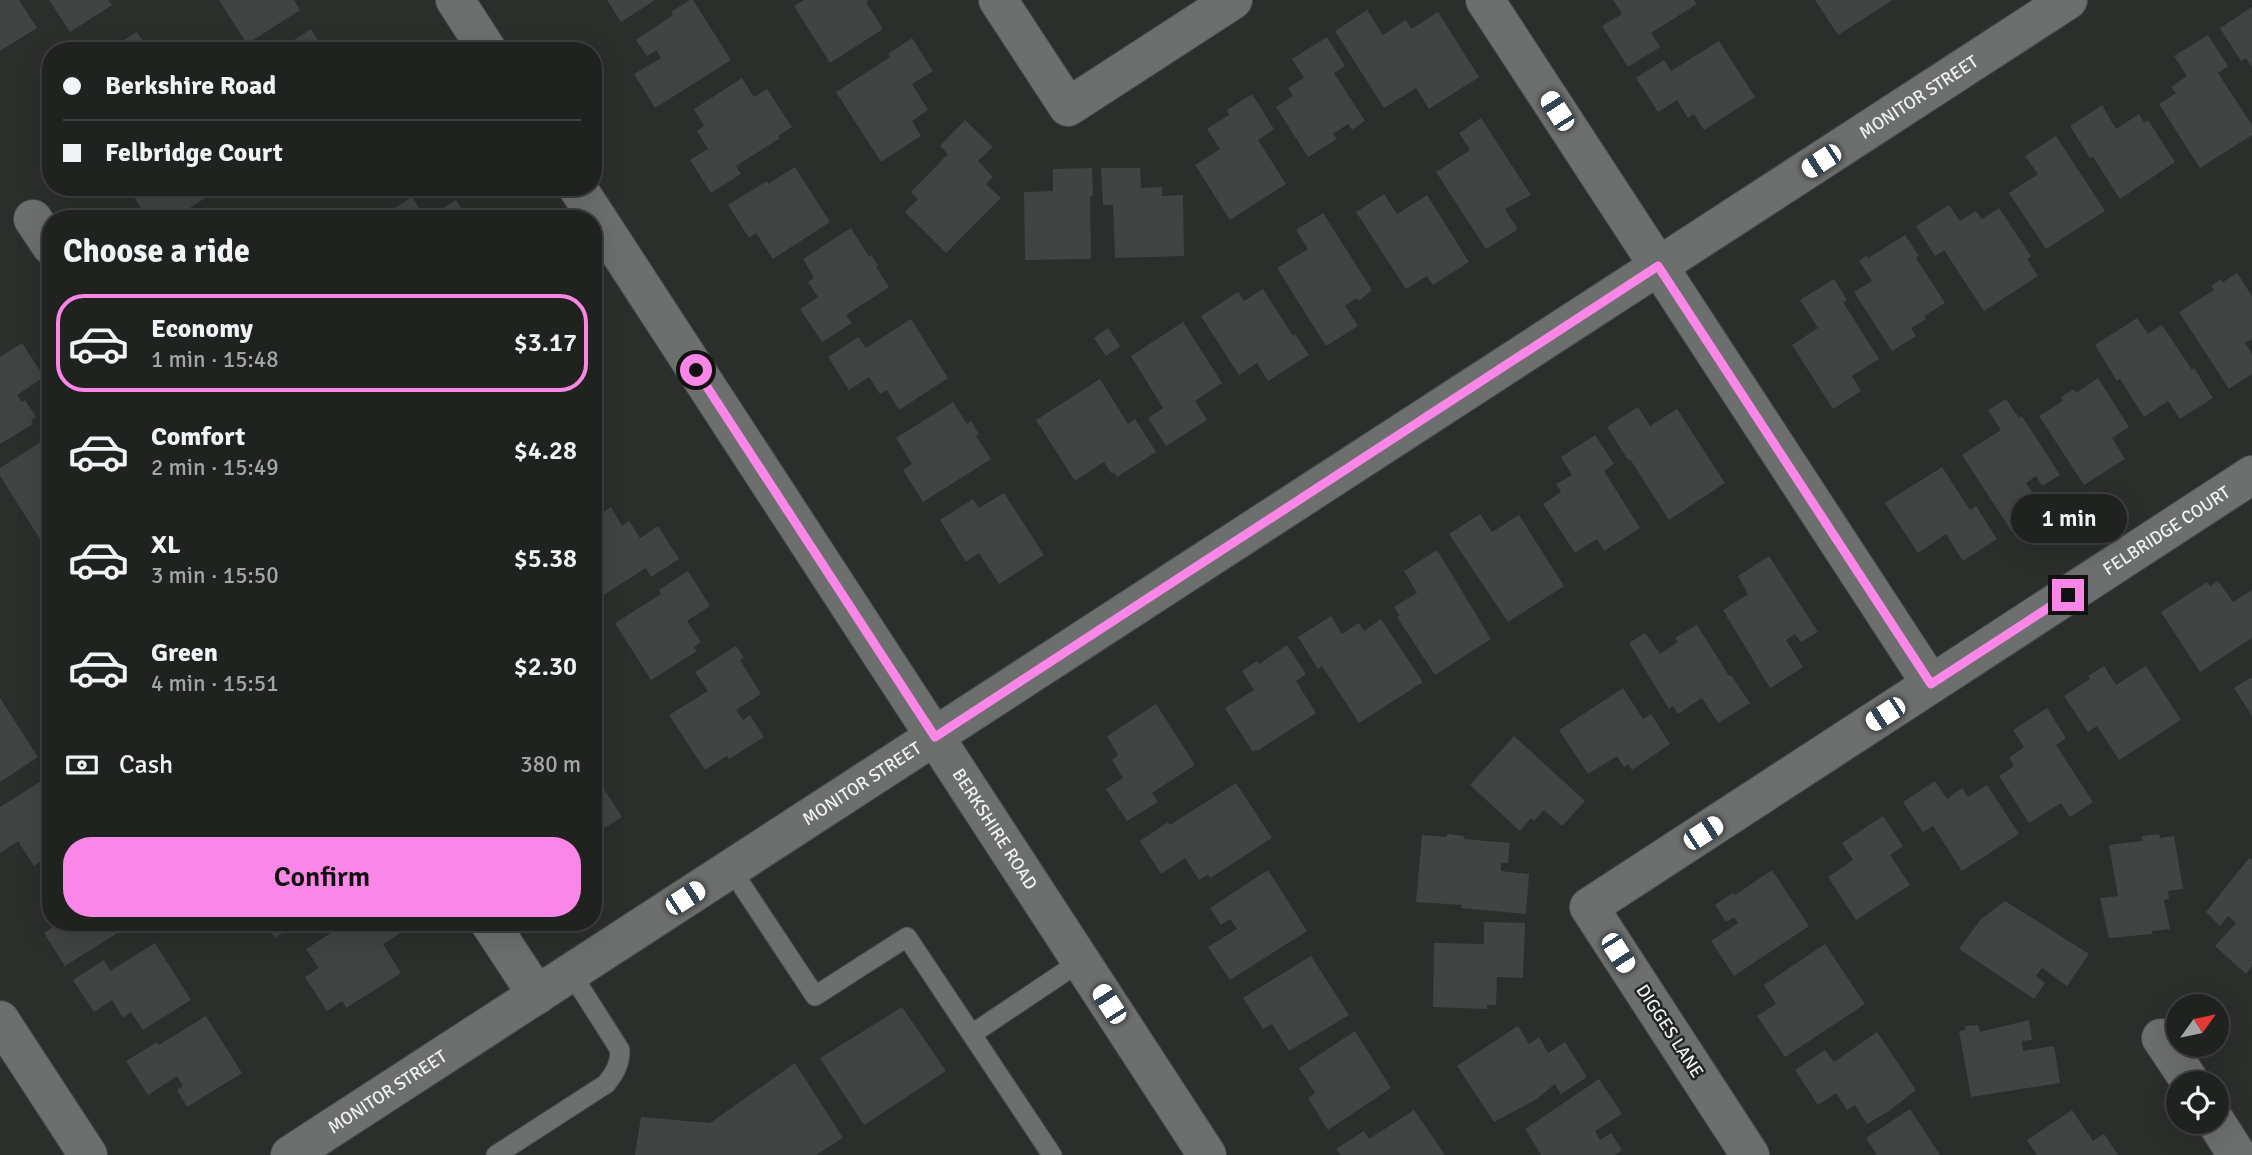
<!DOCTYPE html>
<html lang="en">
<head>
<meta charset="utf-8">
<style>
  body { margin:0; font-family:Signika,sans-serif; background:#2d2f2d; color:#f1f3f6; height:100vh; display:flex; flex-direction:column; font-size:26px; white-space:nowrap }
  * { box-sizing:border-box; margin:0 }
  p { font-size:23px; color:#a2a4a5 }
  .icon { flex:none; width:38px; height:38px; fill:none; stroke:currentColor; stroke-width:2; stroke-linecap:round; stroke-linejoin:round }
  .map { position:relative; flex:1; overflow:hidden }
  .panel { position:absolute; left:42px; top:210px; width:560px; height:721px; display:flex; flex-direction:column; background:#202220; border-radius:28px; box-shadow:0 7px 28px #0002,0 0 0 2px #3d3f3e }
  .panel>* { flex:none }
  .hud { position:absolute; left:42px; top:42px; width:560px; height:154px; border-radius:28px; box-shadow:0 7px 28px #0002,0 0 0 2px #3d3f3e; display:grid; align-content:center; height:154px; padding:0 21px; background:#202220 }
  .needle { width:46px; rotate:57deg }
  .tools { position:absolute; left:2166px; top:994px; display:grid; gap:14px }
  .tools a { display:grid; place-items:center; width:63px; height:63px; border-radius:50%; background:#202220; box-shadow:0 7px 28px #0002,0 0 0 2px #3d3f3e; font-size:35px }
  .end { position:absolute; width:32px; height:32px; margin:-16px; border:9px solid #fa87e7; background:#111; box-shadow:0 0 0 4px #111 }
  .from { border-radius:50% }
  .bubble { position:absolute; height:49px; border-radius:24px; background:#202220; box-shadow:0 7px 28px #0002,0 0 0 2px #3d3f3e; font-size:23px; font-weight:600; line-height:49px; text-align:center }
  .car { position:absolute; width:21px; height:42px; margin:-21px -10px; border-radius:9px; box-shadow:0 0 5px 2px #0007; background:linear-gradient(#fff 24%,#345 0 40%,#fff 0 76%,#345 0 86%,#fff 0) }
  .hud b { display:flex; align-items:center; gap:24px; height:66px; font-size:26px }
  .hud b+b { border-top:2px solid #3d3f3e }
  .hud i { width:18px; height:18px; background:#f1f3f6 }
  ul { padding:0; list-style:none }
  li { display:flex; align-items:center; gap:21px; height:98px; margin:0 14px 10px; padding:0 7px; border:4px solid transparent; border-radius:28px }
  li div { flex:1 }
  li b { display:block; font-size:26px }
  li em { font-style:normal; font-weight:600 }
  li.on { border-color:#fa87e7 }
  li>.icon { width:63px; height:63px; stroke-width:1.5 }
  h2 { padding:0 21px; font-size:32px; line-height:84px }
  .pay { display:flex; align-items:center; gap:18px; height:77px; padding:0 21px; font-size:26px }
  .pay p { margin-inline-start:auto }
  .primary-button { display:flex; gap:14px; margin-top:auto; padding:14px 21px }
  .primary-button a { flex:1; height:80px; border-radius:28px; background:#fa87e7; color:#111; font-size:28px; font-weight:600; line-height:80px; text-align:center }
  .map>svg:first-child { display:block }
  .building { fill:#414442 }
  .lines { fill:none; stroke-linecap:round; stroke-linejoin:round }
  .service-casing { stroke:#484b49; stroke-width:21 }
  .minor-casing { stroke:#484b49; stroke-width:40 }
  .tertiary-casing { stroke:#484b49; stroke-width:40 }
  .service { stroke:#6c6f6d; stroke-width:19 }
  .minor { stroke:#6c6f6d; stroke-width:38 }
  .tertiary { stroke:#6c6f6d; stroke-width:38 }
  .route { stroke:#fa87e7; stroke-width:9 }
  .labels { text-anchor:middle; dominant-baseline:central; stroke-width:5; stroke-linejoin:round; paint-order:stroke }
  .street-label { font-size:18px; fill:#f1f3f1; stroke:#212422 }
</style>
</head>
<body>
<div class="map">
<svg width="2252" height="1155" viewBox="0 0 2252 1155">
  <rect width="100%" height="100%" fill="#2b2e2b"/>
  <path class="building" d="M0,0H19L37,28L0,51Z
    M49,0H108L112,5L70,32Z
    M219,0H294L300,10L247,44Z
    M607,0H655L621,22Z
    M690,0H693L731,60L655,108L634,74L661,58L656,50L647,56L636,40L673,15L671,12Z
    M804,0H869L866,2L883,29L830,63L794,6Z
    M1613,0H1694L1697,4L1651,33L1660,47L1628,67L1602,26L1622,14Z
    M1815,0H1893L1838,35Z
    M2252,7V67L2246,58L2241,61L2220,28Z
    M1367,10L1383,35L1406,20L1411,29L1438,12L1479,77L1429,109L1416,88L1384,108L1335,31Z
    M311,29L322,47L330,42L335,51H277Z
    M137,32L149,51H107Z
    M2208,35L2228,66L2218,73L2252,125V135L2200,168L2159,104L2176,93L2171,87L2187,76L2174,56Z
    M1327,37L1345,66L1334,73L1365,121L1352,130L1348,124L1333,134L1337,139L1308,157L1276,107L1293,96L1288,88L1304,78L1292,59Z
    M912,38L933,71L912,84L928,110L912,121L921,136L881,162L836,92L890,57L888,54Z
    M1719,41L1755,97L1704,130L1694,114L1688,118L1677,100L1658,112L1636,78L1664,60L1671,71Z
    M742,78L754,97L767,89L792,127L778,136L780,138L736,166L741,174L711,193L690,160L708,149L697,131L704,126L694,109Z
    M1252,94L1274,129L1258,140L1286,184L1230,220L1195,165L1220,149L1207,129L1229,115L1227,110Z
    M2102,105L2116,129L2139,114L2144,123L2148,120L2175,162L2120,199L2093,157L2090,158L2070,126Z
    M1481,118L1531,195L1505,209L1517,228V230L1486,249L1436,172L1470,150L1459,133Z
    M965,120L993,147L978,161L993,177L986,184L1001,198L946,253L905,212L918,199L911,192L948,154L940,146Z
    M2056,136L2105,211L2046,249L2009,193L2038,174L2025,156Z
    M795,167L830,222L773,259L756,233L749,238L728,205L767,181L768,184Z
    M1092,168L1093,196L1090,197L1091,259L1025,260L1024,192L1053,191V169Z
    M1101,168H1140L1141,188L1162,187V196L1183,195L1184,256L1115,258L1113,205H1103Z
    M150,187H222L173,219H148L134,197Z
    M343,187H369L350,199Z
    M1384,194L1397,214L1427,195L1469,262L1433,285L1427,276L1406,289L1356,212Z
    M412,197L426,219H367L380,210L384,215Z
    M456,200L468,219H426Z
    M1949,205L1960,221L1976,211L1982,219L1999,208L2031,256L2027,259L2038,276L1984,311L1944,250L1935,256L1916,226Z
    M1323,213L1372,290L1359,301L1357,298L1345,306L1358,326L1326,346L1277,268L1308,249L1296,230Z
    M851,228L869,257L871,255L878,265L876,267L889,287L846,315L852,323L822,342L800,309L818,297L808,282L814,278L803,259Z
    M1905,235L1919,256L1916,258L1945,303L1924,316L1926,319L1911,328L1916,336L1892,351L1854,292L1872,281L1859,261L1867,255L1868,258Z
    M2237,273L2252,296V339L2245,343L2252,354V374L2229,389L2179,312L2214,290L2211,286L2221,279L2223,282Z
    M1834,279L1847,300L1843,302L1879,359L1852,376L1861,391L1833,409L1792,345L1818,328L1800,300Z
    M1263,289L1293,336L1295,334L1309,355L1268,381L1257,363L1239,375L1201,316L1238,292L1244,301Z
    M2137,318L2148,334L2162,325L2192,370L2194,368L2213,398L2180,419L2168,401L2144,417L2120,379L2117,381L2095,345Z
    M911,319L948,378L899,410L887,390L880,394L869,377L849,390L828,357L858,337L866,348Z
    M1183,322L1222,383L1195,401L1207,420L1166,446L1148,418L1163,408L1131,356Z
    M1108,328L1120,346L1106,356L1094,338Z
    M22,343L44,377L17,395L22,402L25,400L36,417L31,421L33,424L0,444V357Z
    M2098,378L2129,427L2112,438L2125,459L2084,485L2039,416L2063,401L2061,397L2074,389L2076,393Z
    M1100,379L1128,424L1135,419L1156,452L1117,477L1114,472L1112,474L1104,462L1075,481L1036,420Z
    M2006,399L2019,418L2022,416L2060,475L2042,486L2036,476L2026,483L2044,511L2012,532L1962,455L2001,430L1988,410Z
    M953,402L967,424L971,421L979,434L976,436L991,459L923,502L903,470L912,464L896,438Z
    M1638,407L1650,426L1677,409L1725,483L1669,520L1630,459L1628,460L1607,427Z
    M593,426L604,443L593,449Z
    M1595,435L1614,464L1604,471L1640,528L1604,551L1597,539L1575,553L1543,504L1561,492L1556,484L1572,475L1561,457Z
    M47,438L51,444V532L40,539L0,476V468Z
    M1942,467L1970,510L1976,506L1997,539L1963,561L1946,534L1918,553L1885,503Z
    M1004,493L1044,555L999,584L979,553L966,562L940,520L973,499L979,508Z
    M611,507L622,526L629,521L640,538L658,526L679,559L651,577L646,568L599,598L593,589V518Z
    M1480,514L1492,532L1519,515L1564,586L1508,622L1449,534Z
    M1437,550L1491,639L1435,675L1397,617L1400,616L1394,607L1417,593L1404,571Z
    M1769,556L1818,632L1801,642L1795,634L1786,640L1803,667L1770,688L1723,610L1748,594L1738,576Z
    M688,571L710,606L687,621L701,642L694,647L697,651L651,680L615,623L661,594L659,590Z
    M2218,581L2233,602L2252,590V638L2200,672L2161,612L2207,582L2210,586Z
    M1331,616L1342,634L1359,623L1364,631L1381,619L1423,682L1359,723L1322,666L1318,669L1298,637Z
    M1697,625L1729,676L1731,675L1750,703L1718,723L1702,698L1678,714L1673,706L1669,709L1629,643L1645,633L1660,654L1678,642L1675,638Z
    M1287,645L1306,674L1296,681L1316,713L1257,751L1256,749L1253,752L1225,708L1254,690L1242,671L1257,661L1259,664Z
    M736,646L744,658L740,660L761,694L736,710L743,720L750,715L764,737L729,759L727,756L705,770L669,715L708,691L695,672Z
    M2104,666L2116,685L2146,666L2181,720L2119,760L2097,726L2088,732L2064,696L2090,679L2088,676Z
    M2252,677V716L2234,688Z
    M1623,688L1643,719L1651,714L1670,744L1632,770L1628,764L1624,767L1617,756L1588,774L1559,730Z
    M0,698L38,757L0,782Z
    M1156,704L1195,765L1152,793L1158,802L1127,821L1106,789L1123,778L1112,760L1118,755L1107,736Z
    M2047,708L2066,738L2056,745L2093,802L2070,817L2061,803L2029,823L1999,776L2014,766L2009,758L2024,747L2013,730Z
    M1514,736L1585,801L1562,826L1544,810L1534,821L1531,818L1520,831L1470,785Z
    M593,772L622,817L593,835Z
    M51,775V860L44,864L42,860L34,866L18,841L0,853V807Z
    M1935,781L1947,799L1962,788L1968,797L1987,785L2019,834L1962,871L1933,826L1923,832L1903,802Z
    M1236,783L1272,838L1210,878L1208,874L1199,880L1185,858L1161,874L1140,841L1168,822L1170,825Z
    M1883,816L1903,846L1890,855L1910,885L1856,920L1828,877L1853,860L1842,843Z
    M1447,834L1464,836V839L1510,843L1508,863H1501V871L1529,874L1526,914L1461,908L1462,905L1416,902L1422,835L1447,837Z
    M2159,834L2160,838L2174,836L2183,889L2168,891L2169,899L2164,900L2170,929L2152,931V934L2109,938L2100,898L2118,896L2109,845L2142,841V836Z
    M2249,858L2252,860V966L2246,974L2215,946L2236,923L2228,916L2220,926L2206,912Z
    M1268,870L1307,931L1230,980L1208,947L1237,929L1230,919L1221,925L1210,908Z
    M1772,870L1809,926L1734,976L1711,941L1738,923L1734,917L1726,922L1715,905L1734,892L1735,895Z
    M2005,901L2089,954L2067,986L2042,968L2036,976L2045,983L2034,999L1959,949L1980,920Z
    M61,922H135L65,966L44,933Z
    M265,922H298L275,938Z
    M348,922H398L404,931L383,944L401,973L346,1008L342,1001L327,1011L305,977L319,968L306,949Z
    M1484,922L1525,923L1523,978L1497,977L1496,1005H1487V1009L1433,1007L1434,943L1484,944Z
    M155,943L191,1000L143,1030L131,1012L123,1018L112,1000L94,1012L73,980L104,960L110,971Z
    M1825,944L1865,1004L1785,1057L1757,1016L1776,1004L1764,985Z
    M1311,956L1349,1015L1289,1051L1272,1024L1263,1029L1243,998Z
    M902,1007L946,1071L864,1125L820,1058Z
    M206,1016L242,1073L187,1107L177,1090L183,1086L177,1076L148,1095L126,1061L157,1042L159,1045Z
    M2029,1020L2032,1040L2022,1041L2023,1051L2054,1046L2060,1083L1971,1097L1959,1031L1965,1030V1026L1978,1025L1980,1032Z
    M1518,1026L1529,1044L1539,1037L1548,1053L1565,1042L1587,1077L1561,1094L1555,1084L1537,1099L1494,1122L1457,1066Z
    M1355,1031L1391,1088L1328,1130L1308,1098L1315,1093L1299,1068Z
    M1877,1032L1916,1090L1889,1111L1867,1124L1855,1105L1847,1110L1836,1093L1818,1105L1795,1070L1825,1050L1834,1062Z
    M795,1063L843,1138L816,1155H635L641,1117L710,1123Z
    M1599,1079L1622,1114L1595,1131L1600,1140L1611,1133L1622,1150L1615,1155H1541L1525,1129Z
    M1910,1109L1940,1155H1877L1866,1138Z
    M1414,1110L1445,1155H1341L1336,1149L1364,1131L1369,1139Z
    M2072,1110L2093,1141L2104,1134L2118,1155H2037L2027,1140Z"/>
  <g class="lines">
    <g class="service-casing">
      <path id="service" d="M731,869L815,996L907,937L1052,1155
        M972,1034L1081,961
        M496,1155L606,1084C615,1073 620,1064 620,1050L571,973"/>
    </g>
    <g class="minor-casing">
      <g id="minor">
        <path d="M455,0L488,51"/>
        <path d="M998,0L1068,107L1233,0"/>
        <path d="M1485,0L1931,684"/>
        <path id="s1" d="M577,187L1207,1155"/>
        <path d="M33,219L51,246"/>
        <path d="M489,922L537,995"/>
        <path d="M0,1020L88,1155"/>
        <path d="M2161,1038L2191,1083"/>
        <path d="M2216,1122L2237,1155"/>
        <path id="s2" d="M1750,1155L1589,907L2252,475"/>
      </g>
    </g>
    <g class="tertiary-casing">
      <g id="tertiary">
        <path id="s3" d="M290,1155L2068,0"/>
      </g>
    </g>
    <use href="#service" class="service"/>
    <use href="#minor" class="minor"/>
    <use href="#tertiary" class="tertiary"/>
  </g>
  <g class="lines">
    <path class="route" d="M696,370L935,737L1658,266L1931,684L2068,595"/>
  </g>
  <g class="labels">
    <g class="street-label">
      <text stroke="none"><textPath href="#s3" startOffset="1942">MONITOR STREET</textPath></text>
      <text stroke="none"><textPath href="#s2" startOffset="985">FELBRIDGE COURT</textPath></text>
      <text stroke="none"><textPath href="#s3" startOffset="682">MONITOR STREET</textPath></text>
      <text stroke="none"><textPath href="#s1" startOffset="766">BERKSHIRE ROAD</textPath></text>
      <text transform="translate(1670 1031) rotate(57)">DIGGES LANE</text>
      <text stroke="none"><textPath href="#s3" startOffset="116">MONITOR STREET</textPath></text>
    </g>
  </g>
</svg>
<div class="tools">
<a><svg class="needle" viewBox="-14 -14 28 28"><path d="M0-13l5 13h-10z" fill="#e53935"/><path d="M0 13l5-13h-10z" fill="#a2a4a5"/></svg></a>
<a><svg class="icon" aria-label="locate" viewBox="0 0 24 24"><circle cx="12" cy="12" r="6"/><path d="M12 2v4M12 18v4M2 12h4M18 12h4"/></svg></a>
</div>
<i class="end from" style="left:696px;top:370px"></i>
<i class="end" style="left:2068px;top:595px"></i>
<div class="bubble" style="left:2011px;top:494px;width:116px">1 min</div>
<i class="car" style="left:1557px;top:111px;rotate:327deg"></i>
<i class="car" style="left:1821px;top:161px;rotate:237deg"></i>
<i class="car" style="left:1885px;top:714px;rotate:237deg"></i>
<i class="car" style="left:1703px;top:833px;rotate:57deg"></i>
<i class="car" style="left:685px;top:898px;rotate:57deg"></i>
<i class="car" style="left:1618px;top:953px;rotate:147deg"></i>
<i class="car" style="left:1109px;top:1004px;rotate:327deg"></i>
<div class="hud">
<b><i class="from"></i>Berkshire Road</b>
<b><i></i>Felbridge Court</b>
</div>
<section class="panel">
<h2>Choose a ride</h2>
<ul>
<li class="on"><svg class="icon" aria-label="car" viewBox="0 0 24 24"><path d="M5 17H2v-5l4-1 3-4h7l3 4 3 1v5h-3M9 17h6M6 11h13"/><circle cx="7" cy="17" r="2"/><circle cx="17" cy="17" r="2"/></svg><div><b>Economy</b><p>1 min · 15:48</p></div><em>$3.17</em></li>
<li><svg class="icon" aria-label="car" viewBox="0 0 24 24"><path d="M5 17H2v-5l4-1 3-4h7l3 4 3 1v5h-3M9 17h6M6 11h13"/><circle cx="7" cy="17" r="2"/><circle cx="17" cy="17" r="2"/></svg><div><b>Comfort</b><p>2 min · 15:49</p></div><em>$4.28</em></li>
<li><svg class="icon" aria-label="car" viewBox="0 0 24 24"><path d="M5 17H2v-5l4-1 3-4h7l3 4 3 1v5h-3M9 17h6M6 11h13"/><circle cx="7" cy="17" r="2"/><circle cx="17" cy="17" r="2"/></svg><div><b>XL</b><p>3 min · 15:50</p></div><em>$5.38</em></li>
<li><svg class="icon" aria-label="car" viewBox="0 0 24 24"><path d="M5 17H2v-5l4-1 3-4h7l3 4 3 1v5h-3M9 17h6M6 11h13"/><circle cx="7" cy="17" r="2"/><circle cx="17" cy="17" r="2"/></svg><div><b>Green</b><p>4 min · 15:51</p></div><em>$2.30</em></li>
</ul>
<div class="pay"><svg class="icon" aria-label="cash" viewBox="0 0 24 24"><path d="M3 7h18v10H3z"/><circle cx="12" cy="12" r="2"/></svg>Cash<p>380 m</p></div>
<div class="primary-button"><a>Confirm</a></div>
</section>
</div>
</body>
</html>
